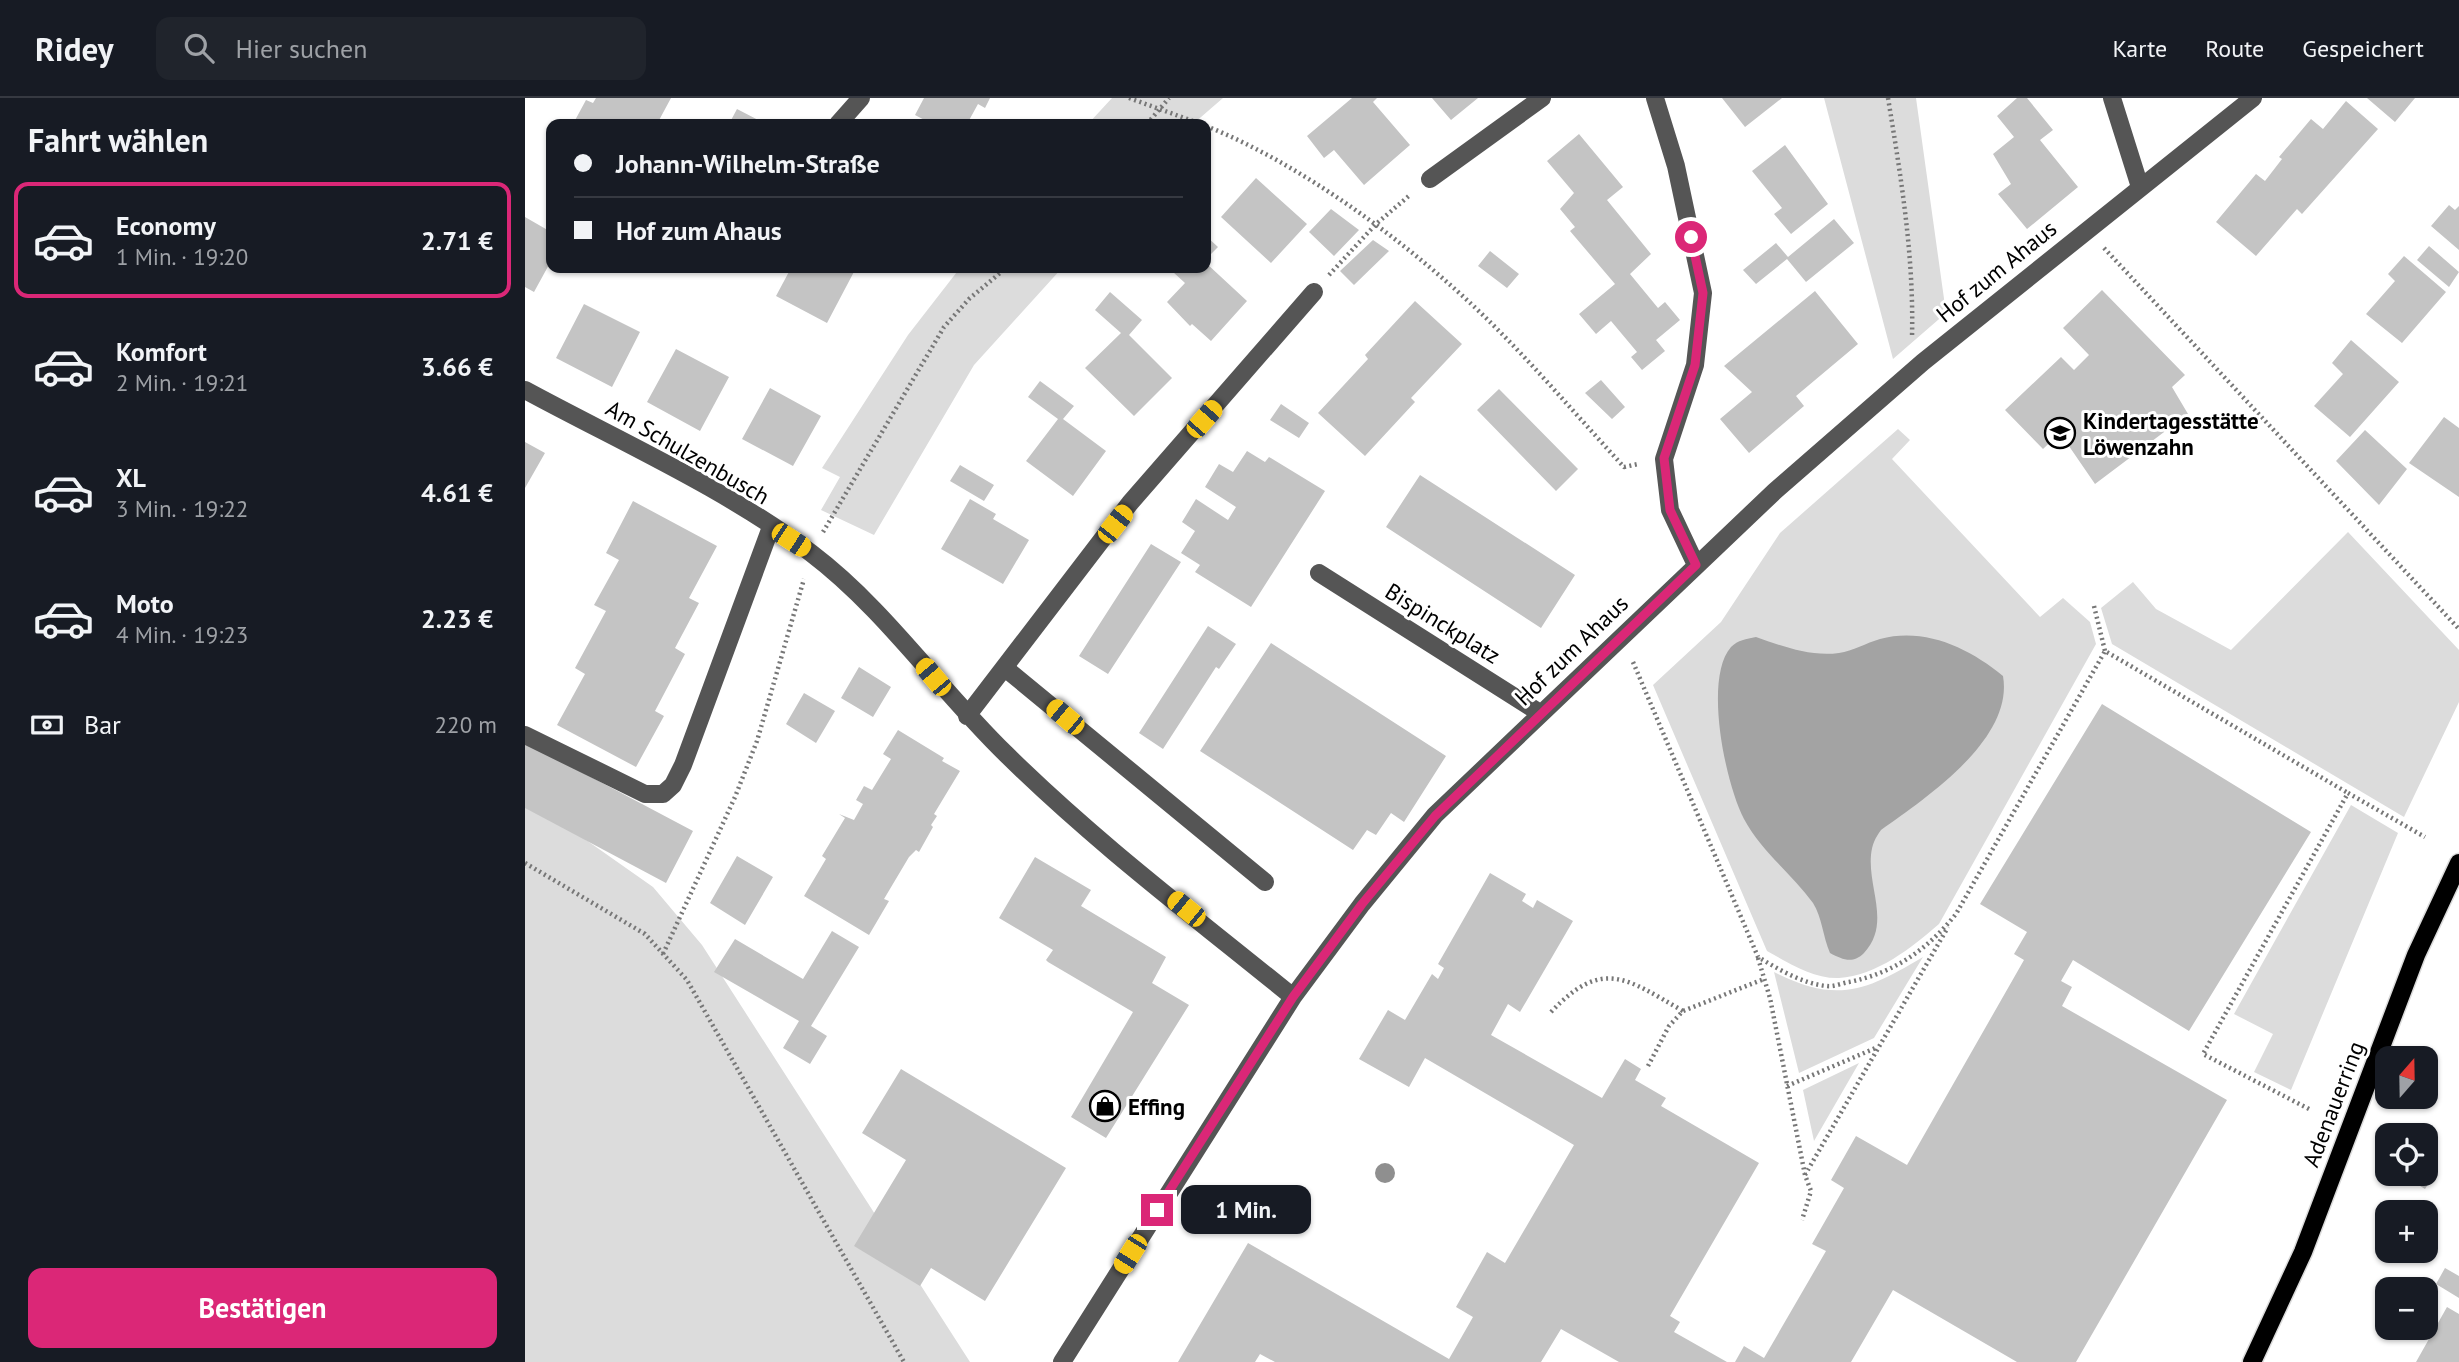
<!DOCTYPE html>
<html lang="de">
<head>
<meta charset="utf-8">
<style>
  body { margin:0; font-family:"PT Sans",sans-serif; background:#20242c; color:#f1f3f6; height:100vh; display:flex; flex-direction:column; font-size:26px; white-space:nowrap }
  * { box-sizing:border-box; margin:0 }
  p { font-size:23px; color:#9ea1a6 }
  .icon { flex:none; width:38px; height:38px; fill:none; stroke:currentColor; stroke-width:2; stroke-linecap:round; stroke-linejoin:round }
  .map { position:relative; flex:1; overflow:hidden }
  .side { display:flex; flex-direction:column; background:#171b24; width:525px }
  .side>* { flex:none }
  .guide { position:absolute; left:21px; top:21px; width:665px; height:154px; border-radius:14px; box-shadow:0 2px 5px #0004; display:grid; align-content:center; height:154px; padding:0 28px; background:#171b24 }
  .needle { width:46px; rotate:20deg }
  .buttons { position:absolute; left:1850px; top:948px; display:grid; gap:14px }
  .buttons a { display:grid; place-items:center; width:63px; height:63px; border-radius:14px; background:#171b24; box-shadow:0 2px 5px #0004; font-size:35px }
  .end { position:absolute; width:32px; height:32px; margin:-16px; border:9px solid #db2777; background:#fff; box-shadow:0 0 0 4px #fff }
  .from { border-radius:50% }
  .bubble { position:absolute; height:49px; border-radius:14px; background:#171b24; box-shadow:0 2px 5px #0004; font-size:23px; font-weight:600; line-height:49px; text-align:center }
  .car { position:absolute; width:21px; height:42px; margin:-21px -10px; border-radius:9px; box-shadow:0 0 5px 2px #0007; background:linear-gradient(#f5c518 24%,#345 0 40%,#f5c518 0 76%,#345 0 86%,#f5c518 0) }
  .guide b { display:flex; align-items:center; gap:24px; height:66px; font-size:26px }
  .guide b+b { border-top:2px solid #363941 }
  .guide i { width:18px; height:18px; background:#f1f3f6 }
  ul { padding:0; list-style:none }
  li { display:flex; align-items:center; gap:21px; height:116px; margin:0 14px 10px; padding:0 14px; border:4px solid transparent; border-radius:14px }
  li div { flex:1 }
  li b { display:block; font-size:26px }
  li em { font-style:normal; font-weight:600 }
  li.current { border-color:#db2777 }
  li>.icon { width:63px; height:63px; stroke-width:1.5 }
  h2 { padding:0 28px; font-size:32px; line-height:84px }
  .pay { display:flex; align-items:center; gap:18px; height:77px; padding:0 28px; font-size:26px }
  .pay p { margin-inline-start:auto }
  .cta { display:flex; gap:14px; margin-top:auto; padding:14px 28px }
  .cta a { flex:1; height:80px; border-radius:14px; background:#db2777; color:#fff; font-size:28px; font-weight:600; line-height:80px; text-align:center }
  header { display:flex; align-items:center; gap:42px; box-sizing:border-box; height:98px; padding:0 35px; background:#171b24; border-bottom:2px solid #363941 }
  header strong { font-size:33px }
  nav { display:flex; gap:38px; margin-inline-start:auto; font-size:24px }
  .search { width:490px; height:63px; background:#20242c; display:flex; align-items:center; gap:18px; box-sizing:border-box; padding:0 24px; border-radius:14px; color:#9ea1a6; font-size:26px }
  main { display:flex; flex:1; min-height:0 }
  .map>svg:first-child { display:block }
  .green { fill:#dcdcdc }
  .water { fill:#a3a3a3 }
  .building { fill:#c4c4c4 }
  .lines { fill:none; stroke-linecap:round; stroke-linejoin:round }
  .major-casing { stroke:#dbdbdb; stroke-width:21 }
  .path { stroke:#777; stroke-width:4.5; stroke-dasharray:2 3.5; stroke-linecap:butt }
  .minor { stroke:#555; stroke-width:18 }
  .major { stroke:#000; stroke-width:18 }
  .tree { fill:#8f8f8f }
  .route { stroke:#db2777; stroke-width:9 }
  .labels { text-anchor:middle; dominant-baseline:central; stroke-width:6; stroke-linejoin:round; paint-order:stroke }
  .street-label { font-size:23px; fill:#000; stroke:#fff }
  .poi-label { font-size:23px; font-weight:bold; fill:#000; stroke:#fff; text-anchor:start }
</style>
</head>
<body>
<header>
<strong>Ridey</strong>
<div class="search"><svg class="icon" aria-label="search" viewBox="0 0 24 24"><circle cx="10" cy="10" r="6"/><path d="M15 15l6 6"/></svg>Hier suchen</div>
<nav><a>Karte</a><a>Route</a><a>Gespeichert</a></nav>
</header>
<main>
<section class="side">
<h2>Fahrt wählen</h2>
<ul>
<li class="current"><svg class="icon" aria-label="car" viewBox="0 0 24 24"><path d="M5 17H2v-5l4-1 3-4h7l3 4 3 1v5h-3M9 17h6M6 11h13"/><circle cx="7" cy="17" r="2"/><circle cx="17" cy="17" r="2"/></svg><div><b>Economy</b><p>1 Min. · 19:20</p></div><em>2.71 €</em></li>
<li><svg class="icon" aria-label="car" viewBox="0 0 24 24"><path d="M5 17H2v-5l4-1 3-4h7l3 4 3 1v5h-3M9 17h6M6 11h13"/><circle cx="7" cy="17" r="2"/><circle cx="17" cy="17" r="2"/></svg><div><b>Komfort</b><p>2 Min. · 19:21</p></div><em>3.66 €</em></li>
<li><svg class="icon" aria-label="car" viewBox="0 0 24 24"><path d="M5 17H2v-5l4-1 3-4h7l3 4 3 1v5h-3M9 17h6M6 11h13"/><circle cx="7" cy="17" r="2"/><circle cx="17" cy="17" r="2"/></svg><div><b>XL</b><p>3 Min. · 19:22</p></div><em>4.61 €</em></li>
<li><svg class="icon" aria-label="car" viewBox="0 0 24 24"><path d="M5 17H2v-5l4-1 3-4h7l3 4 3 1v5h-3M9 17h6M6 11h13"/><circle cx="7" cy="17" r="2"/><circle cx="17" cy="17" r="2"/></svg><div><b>Moto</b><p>4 Min. · 19:23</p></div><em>2.23 €</em></li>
</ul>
<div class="pay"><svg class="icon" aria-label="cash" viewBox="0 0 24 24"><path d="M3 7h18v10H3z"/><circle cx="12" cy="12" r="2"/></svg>Bar<p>220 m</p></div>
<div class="cta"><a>Bestätigen</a></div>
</section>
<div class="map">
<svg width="1934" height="1264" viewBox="0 0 1934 1264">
  <rect width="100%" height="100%" fill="#fff"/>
  <path class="green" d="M587,0H698L668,26H563Z
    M1299,0H1391L1421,215L1368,261Z
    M435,170H537L449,267L349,437L296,412L315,379L297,370L383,237Z
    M1373,331L1385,342L1367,361L1515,519L1538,500L1565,524L1571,546L1414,826C1388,849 1351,878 1314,880C1289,881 1262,864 1242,853L1128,587L1196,524L1255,435Z
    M1823,434L1934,552V604L1879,719L1587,546L1576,510L1608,484L1631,511L1706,552Z
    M0,706L54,737L128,789L177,847L445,1264H0Z
    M1826,707L1873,735L1766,992L1729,974L1748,936L1709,916Z
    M1398,859L1349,940L1274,975L1249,874C1312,906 1341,893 1398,859Z
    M1334,965L1289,1043L1278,992Z"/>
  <path class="water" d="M1231,539C1257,548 1285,559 1314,555C1328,553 1341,545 1355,541C1400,529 1444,550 1478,578C1489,641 1401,700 1356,732C1350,740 1347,747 1346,757C1343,791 1366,826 1339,855C1328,866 1318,862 1305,855C1298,839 1297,819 1288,805C1267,776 1236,753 1219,721C1201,687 1178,581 1206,549C1213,542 1221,541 1231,539Z"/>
  <path class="building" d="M71,0H146L132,26H48L61,2L68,5Z
    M399,0H465L460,10L453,6L442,26H407L390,17Z
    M827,0H852L848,4L885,47L839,87L809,52L799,60L782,38Z
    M907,0H953L926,22Z
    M1197,0H1257L1220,29Z
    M1492,0H1502L1528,32L1515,42L1553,89L1502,131L1473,96L1486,86L1468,56L1489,39L1472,18Z
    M1842,0H1890L1870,24Z
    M1821,3L1853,31L1777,116L1772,111L1731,158L1691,124L1731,76L1740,83L1757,61L1754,59L1786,21L1798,31Z
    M212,11L241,26H204Z
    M1054,36L1098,89L1082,102L1126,156L1105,176L1133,210L1140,204L1155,222L1131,242L1140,253L1117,272L1106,259L1112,254L1086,223L1071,236L1054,216L1090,186L1045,133L1050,129L1035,111L1049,95L1022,63Z
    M1260,47L1303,106L1266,136L1249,116L1257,110L1227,73Z
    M731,80L782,126L746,165L696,119Z
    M1924,107L1930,112L1934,108V152L1906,128Z
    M806,111L834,132L809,158L784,134Z
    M0,119L26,134V163L9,194L0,189Z
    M1309,121L1329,145L1281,184L1262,161L1231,186L1218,172L1251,145L1263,159Z
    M681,138L693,149L681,161Z
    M848,142L864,153L829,187L815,173Z
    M1904,148L1934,174L1924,189L1892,162Z
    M965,153L994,176L982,190L953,168Z
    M1879,158L1921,194L1877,245L1841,216L1870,183L1863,176Z
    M681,165L722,203L686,243L667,226L665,228L642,204L660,185L648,174L652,170H681Z
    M266,170H331L302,225L251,198Z
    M1577,192L1660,277L1647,289L1663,316L1570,386L1535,335L1518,351L1480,312L1536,259L1549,272L1564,257L1538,230Z
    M1290,193L1333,246L1271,298L1279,308L1224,355L1195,321L1227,294L1199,268Z
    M585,194L617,222L604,237L647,280L609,318L560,270L596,235L570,212Z
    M890,203L937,246L886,300L890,304L840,358L793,315L843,261L840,257Z
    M59,206L115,234L87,289L31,260Z
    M1826,242L1874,284L1825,339L1789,308L1818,276L1807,265Z
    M151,251L204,279L175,333L122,304Z
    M1076,282L1100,309L1087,321L1060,295Z
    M515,283L549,308L538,321L581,353L548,398L501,363L533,321L503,299Z
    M245,290L296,318L268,368L217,341Z
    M974,291L1053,371L1031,393L952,312Z
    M756,306L784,325L774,340L745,322Z
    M1919,319L1934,330V399L1884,365Z
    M1840,332L1882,371L1854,407L1811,363Z
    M0,344L20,355L0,390Z
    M722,353L740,364L744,359L800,393L726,509L670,474L675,467L656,455L670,433L657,424L671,401L703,422L711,409L680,389L694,366L708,374Z
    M435,367L469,387L459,403L425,383Z
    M895,377L1050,477L1016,530L861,429Z
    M445,401L471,416L468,421L504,442L478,486L416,451Z
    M108,403L192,448L164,500L174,505L150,550L160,556L130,613L139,618L111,669L32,627L60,576L50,570L81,513L69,507L94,462L81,455Z
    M626,446L656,464L583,576L554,558Z
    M683,528L711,546L694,571L691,569L638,651L614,635Z
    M746,545L921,658L879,724L866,715L851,737L842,732L828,752L675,653Z
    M334,569L366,589L348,619L316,600Z
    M279,595L310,613L291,645L261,626Z
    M1577,606L1786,734L1664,933L1548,862L1536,883L1547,889L1537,908L1702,1002L1551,1264H1492L1368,1192L1326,1264H1210L1219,1248L1239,1260L1301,1153L1287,1146L1319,1090L1306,1082L1331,1038L1382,1067L1499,862L1489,856L1502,834L1455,806Z
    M373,632L419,660L417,663L435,673L409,716L412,718L406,727L408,729L394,754L391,752L384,759L359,801L364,803L344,837L279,798L301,761L297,758L320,720L314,716L329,722L338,706L331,702L339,688L347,692L366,661L358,656Z
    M0,644L168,733L141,785L0,710Z
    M212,758L248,779L220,827L185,805Z
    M510,759L566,792L556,808L641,859L627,885L664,907L581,1040L546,1019L608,914L523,864L521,862L528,852L474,820Z
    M965,775L1001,796L997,803L1008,810L1012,802L1048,823L995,914L983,906L966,937L1077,1000L1100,961L1116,971L1110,982L1141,1000L1136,1008L1234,1065L1145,1218L1155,1224L1149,1234L1202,1264H1094L1036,1231L1016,1264H750L735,1256L730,1264H653L723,1145L924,1261L948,1219L931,1209L962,1154L980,1165L1049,1047L900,960L884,989L834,961L863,912L880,922L907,876L913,881L919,870L913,866Z
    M307,833L334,849L286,928L302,938L285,966L258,950L274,923L189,874L210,841L278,881Z
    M376,971L541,1070L460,1203L406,1170L395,1188L329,1148L381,1062L337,1035Z
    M1900,1067L1911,1074L1900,1091L1887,1083L1891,1076H1900Z
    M1920,1170L1934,1178V1200L1911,1186Z
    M1922,1209L1934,1216V1264H1891Z"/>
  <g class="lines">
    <g class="major-casing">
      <path id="major" d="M1727,1264L1778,1154L1891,857L1934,765"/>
    </g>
    <path class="path" d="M604,0L676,26
      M1363,0C1376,79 1389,158 1387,239
      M622,26L644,0
      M681,28C777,66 886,147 961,220C1009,267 1053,319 1099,369L1113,366
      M1579,150L1934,531
      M804,177L851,126L885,97
      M298,434L419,229L444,201L481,170
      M1569,508L1580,553
      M1108,564L1233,859C1253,871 1278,886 1302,888C1309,889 1317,885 1324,884C1369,875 1402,852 1431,816L1580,553L1823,695
      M0,765L120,836L162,882L379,1264
      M138,856L210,699L232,643L279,481
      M1233,860L1245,900L1280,1077L1286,1093L1277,1122
      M1026,914C1078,859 1102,881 1158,913
      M1123,968L1144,928L1158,913L1239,881
      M1262,988L1353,949
      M1784,1011L1678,956L1823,695L1900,739
      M1280,1077L1423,829"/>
    <path class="minor" d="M1130,0L1151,68L1178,195L1170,267L1139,361L1145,412L1171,467
      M1587,0L1615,89
      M313,26L336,0
      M905,81L1017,0
      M0,292C94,343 200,390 286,455C360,511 414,591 481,656C570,744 671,820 768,899
      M794,475L1015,615
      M480,570L740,784
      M442,618L605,405L789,194
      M0,637L120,696H138L148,687L158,667L246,429
      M537,1264L768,899L837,806L910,717L1250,393L1398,264L1728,0"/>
    <use href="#major" class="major"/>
  </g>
  <circle class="tree" cx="860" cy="1075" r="10"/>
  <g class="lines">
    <path class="route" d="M632,1112L768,899L837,806L910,718L1171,467L1145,412L1139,360L1170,267L1178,195L1166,139"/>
  </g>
  <defs>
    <g id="school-ring" transform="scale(1.575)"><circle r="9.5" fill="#fff" stroke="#000" stroke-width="1.5"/><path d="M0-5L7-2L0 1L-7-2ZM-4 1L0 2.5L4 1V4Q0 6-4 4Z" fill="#000"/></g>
    <g id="shop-ring" transform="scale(1.575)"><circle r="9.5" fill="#fff" stroke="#000" stroke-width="1.5"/><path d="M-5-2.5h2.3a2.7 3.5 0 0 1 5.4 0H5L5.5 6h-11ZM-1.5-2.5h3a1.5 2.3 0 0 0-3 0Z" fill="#000"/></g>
  </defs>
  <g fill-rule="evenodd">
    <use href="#school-ring" x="1535" y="335"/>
    <use href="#shop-ring" x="580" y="1008"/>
  </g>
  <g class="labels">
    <g class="street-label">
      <text transform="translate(1471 173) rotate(-39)">Hof zum Ahaus</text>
      <text transform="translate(163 354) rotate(30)">Am Schulzenbusch</text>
      <text transform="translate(918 525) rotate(32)">Bispinckplatz</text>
      <text transform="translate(1046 552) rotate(-44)">Hof zum Ahaus</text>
      <text transform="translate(1808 1006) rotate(-69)">Adenauerring</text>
    </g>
    <g class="poi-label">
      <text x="1558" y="322">Kindertagesstätte<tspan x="1558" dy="26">Löwenzahn</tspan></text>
      <text x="603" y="1008">Effing</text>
    </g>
  </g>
</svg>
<div class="buttons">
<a><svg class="needle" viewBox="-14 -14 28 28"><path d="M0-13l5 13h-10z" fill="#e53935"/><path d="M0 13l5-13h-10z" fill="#9ea1a6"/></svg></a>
<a><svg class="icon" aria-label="locate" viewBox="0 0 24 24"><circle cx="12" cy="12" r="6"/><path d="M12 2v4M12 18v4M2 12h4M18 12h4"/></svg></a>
<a>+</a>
<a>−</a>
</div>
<i class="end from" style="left:1166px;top:139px"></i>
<i class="end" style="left:632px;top:1112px"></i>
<div class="bubble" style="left:656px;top:1087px;width:130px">1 Min.</div>
<i class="car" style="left:679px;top:321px;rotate:41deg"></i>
<i class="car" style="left:590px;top:426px;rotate:38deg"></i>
<i class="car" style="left:266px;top:442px;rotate:123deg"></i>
<i class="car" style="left:408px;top:579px;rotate:320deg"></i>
<i class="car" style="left:540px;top:619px;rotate:310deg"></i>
<i class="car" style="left:661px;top:811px;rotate:309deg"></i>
<i class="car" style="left:605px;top:1156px;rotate:212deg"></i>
<div class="guide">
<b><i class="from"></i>Johann-Wilhelm-Straße</b>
<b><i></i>Hof zum Ahaus</b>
</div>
</div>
</main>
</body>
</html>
